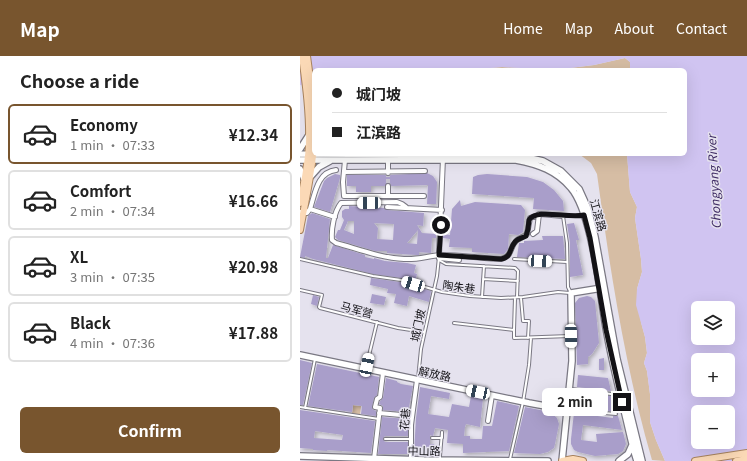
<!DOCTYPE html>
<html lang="en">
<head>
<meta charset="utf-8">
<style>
  body { margin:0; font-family:Georgia,"Noto Sans SC",serif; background:#f2f2f2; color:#222; height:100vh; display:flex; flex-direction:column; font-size:15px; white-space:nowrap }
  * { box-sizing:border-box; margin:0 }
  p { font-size:13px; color:#767676 }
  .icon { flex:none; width:22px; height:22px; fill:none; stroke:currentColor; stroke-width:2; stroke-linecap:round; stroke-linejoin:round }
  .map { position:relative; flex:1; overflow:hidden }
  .panel { display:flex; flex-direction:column; background:#fff; width:300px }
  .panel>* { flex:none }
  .hud { position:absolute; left:12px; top:12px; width:375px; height:88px; border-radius:6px; box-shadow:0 4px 16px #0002; display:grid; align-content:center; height:88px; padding:0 20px; background:#fff }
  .buttons { position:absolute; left:391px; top:245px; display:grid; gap:8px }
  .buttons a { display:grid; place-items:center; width:44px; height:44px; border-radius:6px; background:#fff; box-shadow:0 4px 16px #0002; font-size:20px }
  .end { position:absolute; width:18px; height:18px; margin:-9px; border:5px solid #131216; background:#fff; box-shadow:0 0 0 2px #fff }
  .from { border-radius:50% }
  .bubble { position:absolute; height:28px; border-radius:6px; background:#fff; box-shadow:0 4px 16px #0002; font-size:13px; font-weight:700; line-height:28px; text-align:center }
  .car { position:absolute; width:12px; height:24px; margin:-12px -6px; border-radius:5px; box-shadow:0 0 3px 1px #0007; background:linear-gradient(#fff 24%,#345 0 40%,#fff 0 76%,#345 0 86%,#fff 0) }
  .hud b { display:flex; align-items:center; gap:14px; height:38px; font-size:15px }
  .hud b+b { border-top:1px solid #e0e0e0 }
  .hud i { width:10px; height:10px; background:#222 }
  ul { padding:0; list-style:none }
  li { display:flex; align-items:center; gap:12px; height:60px; margin:0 8px 6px; padding:0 12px; border:2px solid #e0e0e0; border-radius:6px }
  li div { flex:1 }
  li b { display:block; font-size:15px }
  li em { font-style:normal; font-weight:700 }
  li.active { border-color:#78552e }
  li>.icon { width:36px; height:36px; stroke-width:1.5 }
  h2 { padding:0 20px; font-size:18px; line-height:48px }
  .action { display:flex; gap:8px; margin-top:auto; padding:8px 20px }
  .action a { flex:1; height:46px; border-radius:6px; background:#78552e; color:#fff; font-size:16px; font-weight:700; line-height:46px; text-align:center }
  header { display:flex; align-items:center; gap:24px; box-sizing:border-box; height:56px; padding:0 20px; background:#78552e; color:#fff }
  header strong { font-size:19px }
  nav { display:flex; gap:22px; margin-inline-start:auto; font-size:14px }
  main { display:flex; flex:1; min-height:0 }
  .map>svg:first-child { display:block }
  .green { fill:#d6bda4 }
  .water { fill:#d0c4f1; fill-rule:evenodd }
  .building { fill:#a99eca; fill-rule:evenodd; filter:url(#shadow) }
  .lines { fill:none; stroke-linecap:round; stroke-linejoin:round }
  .street-tunnel { stroke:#c6c3ce; stroke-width:4; stroke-dasharray:4 2; stroke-linecap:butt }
  .lane-casing { stroke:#7a7883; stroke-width:4 }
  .street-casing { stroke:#7a7883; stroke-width:6 }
  .secondary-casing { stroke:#7a7883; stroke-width:8 }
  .primary-casing { stroke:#a8835e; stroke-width:8 }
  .lane { stroke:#fff; stroke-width:2 }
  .street { stroke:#fff; stroke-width:4 }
  .secondary { stroke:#fff; stroke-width:5.5 }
  .primary { stroke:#fbd9b6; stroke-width:6 }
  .route { stroke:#131216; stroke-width:5 }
  .labels { text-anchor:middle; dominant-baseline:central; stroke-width:3; stroke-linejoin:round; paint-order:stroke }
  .street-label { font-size:11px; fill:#131216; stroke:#e5e2ee }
  .water-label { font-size:12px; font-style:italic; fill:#402d65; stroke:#e5e2ee }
</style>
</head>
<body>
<header>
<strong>Map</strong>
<nav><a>Home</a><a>Map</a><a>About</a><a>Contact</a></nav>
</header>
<main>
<section class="panel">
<h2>Choose a ride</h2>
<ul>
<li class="active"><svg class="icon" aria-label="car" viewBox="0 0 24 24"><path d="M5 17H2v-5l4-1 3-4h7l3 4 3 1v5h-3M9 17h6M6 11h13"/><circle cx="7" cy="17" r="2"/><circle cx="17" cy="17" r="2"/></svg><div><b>Economy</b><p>1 min · 07:33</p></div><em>¥12.34</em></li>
<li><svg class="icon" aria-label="car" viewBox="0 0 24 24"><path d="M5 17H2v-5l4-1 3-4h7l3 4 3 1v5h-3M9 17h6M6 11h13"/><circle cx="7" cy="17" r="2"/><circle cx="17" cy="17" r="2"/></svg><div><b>Comfort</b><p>2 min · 07:34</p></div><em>¥16.66</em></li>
<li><svg class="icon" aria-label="car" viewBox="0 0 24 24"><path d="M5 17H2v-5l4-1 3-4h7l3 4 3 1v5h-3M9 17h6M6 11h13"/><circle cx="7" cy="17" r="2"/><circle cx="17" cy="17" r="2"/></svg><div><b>XL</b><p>3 min · 07:35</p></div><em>¥20.98</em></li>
<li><svg class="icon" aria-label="car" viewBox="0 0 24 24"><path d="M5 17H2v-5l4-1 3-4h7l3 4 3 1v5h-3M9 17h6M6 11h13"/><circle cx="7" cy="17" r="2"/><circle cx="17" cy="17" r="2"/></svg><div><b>Black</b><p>4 min · 07:36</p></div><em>¥17.88</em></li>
</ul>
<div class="action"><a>Confirm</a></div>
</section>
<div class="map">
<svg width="447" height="405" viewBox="0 0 447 405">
  <defs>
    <filter id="shadow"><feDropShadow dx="2" dy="2" stdDeviation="2" flood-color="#0004"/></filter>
  </defs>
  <rect width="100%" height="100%" fill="#e5e2ee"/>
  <path class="green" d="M325,2L330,6V14H166L202,11L254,14L294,9Z
    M279,98H327L330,136L337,151L335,162L341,203L342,216L337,233L341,266L345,281L347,297L344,307L347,315L350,338V366L356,384L365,405L352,404C325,311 310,214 297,118L291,107Z
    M53,349L61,350L60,359L52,358Z"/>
  <path class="water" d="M0,0H447V405H365L356,384L350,366V338L347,315L344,307L347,297L345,281L336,249L337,233L342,216L341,203L335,162L337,151L330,136L327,98H385V14H330V6L325,2L294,9L254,14L202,11L166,14H14V31L0,29ZM398,252H428V282H398ZM398,304H428V334H398ZM398,356H428V386H398Z"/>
  <path class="building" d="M127,117L133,120L137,126L136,148H127L128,129L91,130L90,127H88L85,130H71V136H56V130H47V119H85L88,120L91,119Z
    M35,118L40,119V122L30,156L14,151L24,125L27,122Z
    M187,118L227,121L243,126L254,134L263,145L264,155L233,153L234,142L172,138L173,121L178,119Z
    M160,144L161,150L175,146L221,149L225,154L223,176L218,179L209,178L208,193L204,198L172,196V192L149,191L150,183L143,182V178L150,179L152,153Z
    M49,150L84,152L87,154L124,157L123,170L117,169L122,177L136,178V182H132L131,197L119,196V199H117L87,197V195H75L38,184L35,181L38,174H40L44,164L42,161V155L45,153H49ZM48,165H54V178L44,174ZM74,167L94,168L93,184L77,183L78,172ZM118,174L117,188L107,187Z
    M12,157L30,163L26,202H28L33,189L65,199V201L74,203V202L85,205L107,207L116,209L114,217L117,218L115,226L101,222L73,218L13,203L5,200V202L0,201L8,160Z
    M274,167L279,184H276L283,219L270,221V187L267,168Z
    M242,180H263L265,203L217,201L219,187H224V185L243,184Z
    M71,222L100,226L131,235L129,246L109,240L107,250L94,247L96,238L87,237L88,233L70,229Z
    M72,238L86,241L84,249L70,247Z
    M13,239L19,241L17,250L11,248Z
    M287,240L291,241L295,245L299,287L292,298L288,301V308L277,309L275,247L279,242Z
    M304,302V314H299V303Z
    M0,304L12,307L3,349H0Z
    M17,308L79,321L77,339L74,342L72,351V353L76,355V360L61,358L62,350L53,349L52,356L8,350Z
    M278,319L308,322L311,335L277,331Z
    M86,322L97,325V326L101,328L113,330L108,356L83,354V350L79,348L80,345L83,342Z
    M120,331L150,337L149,343L131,340L128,358L149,361L152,348L169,351L171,340L183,342L180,371L166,368L165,371L164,380H170V383H182L183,370H192L197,345L219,350L209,395L163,397V388L147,387L148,374L135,372L133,380L130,379V388H134V397H114L116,362Z
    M277,336L313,340L316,356L276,350Z
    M225,351L250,356L257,362L259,368L255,388L254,392L248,396L240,398L214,397Z
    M0,354L75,365L71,397L27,394V395L13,394V393L0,392ZM15,375L43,379L42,384L14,382Z
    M274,357L313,362V360H318L322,374L283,369L281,384L297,386L296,378L323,376L326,388L323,395L318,398L295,400L278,396L274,394L271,388V383Z
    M82,361L108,363V380H85L83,383L85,386H108V398H78Z"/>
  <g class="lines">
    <path class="street-tunnel" d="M88,117V130"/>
    <g class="lane-casing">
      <path id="lane" d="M0,203L73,220L101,224L142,236L170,240L201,242L223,241L258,236L270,237
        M214,203L267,206
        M139,204L146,208L215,212L218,215L217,241
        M183,223L218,225
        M0,234L22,239L19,251L20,252L98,272L124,276
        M271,237L268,231L267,187L263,160H274L282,159
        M182,241L184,210
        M221,242L223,265H229L228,282
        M154,267L214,274L215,242
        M214,274V282L270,280
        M66,312L77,266
        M118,323L121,293L137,220L139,201
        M271,333L311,338
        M0,351L79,363
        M5,352L15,303
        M268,354L316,358
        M132,382H142V376L140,400V402
        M85,383H110
        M210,403L223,346L229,309L231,282"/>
    </g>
    <g class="street-casing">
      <path id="street" d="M45,104L43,126L44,140H124
        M88,104V117
        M44,116L125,115
        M88,130V140
        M87,151L142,154
        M106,151L102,148L97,146L41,147C34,156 31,173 32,184L36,187C58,193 81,202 104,203C117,204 128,200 140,199C160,199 181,202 201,203C213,200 209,192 216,185C219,182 224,181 227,178L230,162L240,158L263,160
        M10,153L35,161
        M0,156L7,157L10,153C15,138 17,116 36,114
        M233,178L237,175L239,158
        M139,199L143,102
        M139,202L159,204
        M79,357L112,360
        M188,365L192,339
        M74,403L80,352L75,351L77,343L80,341L83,317
        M111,405V369L117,324"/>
    </g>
    <g class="secondary-casing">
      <path id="secondary" d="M0,93L9,79
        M0,98L217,99L243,105L261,115L279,133L288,153L295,181L317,303L342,405
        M0,104H216C238,108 257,115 271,132C292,156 300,238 306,272C311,301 318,329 325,358C329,374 332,390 337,405
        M0,113L4,123
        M11,120L19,111L30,105
        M0,299L229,347L267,354
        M0,400L124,404L248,405
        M262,405L272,305L271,237L302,232
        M319,405L328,398L332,389"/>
    </g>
    <g class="primary-casing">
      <path id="primary" d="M0,147C4,128 8,108 9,89C10,59 6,29 2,0
        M0,174C5,146 12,118 14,89C15,59 11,29 7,0
        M262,405L273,403L283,405
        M395,405L447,397
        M436,405L447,403"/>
    </g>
    <use href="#lane" class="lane"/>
    <use href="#street" class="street"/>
    <use href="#secondary" class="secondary"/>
    <use href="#primary" class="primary"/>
  </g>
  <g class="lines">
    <path class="route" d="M141,169L139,199L201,203C212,201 209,193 215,186C217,183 222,182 226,180L228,173L229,164C236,152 270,163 284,159L290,182L306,274L322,346"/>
  </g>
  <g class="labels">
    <g class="street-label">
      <text transform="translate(299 159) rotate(74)">江滨路</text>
      <text transform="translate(159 230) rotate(8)">陶朱巷</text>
      <text transform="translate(57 253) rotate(15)">马军营</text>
      <text transform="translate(117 269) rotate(-78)">城门坡</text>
      <text transform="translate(135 317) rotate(12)">解放路</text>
      <text transform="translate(104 363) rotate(-85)">花巷</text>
      <text transform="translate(124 394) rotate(1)">中山路</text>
    </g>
    <g class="water-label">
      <text transform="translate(413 126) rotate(-93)">Chongyang River</text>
    </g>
  </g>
</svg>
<div class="buttons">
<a><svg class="icon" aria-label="layers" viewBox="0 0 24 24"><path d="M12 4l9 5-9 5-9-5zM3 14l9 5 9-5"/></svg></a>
<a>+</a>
<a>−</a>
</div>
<i class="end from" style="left:141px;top:169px"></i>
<i class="end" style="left:322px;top:346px"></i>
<div class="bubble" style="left:242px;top:332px;width:66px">2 min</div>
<i class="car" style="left:69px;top:147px;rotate:269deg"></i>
<i class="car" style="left:240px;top:205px;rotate:93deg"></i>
<i class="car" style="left:113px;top:228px;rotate:287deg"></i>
<i class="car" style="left:271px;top:280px;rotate:179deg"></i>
<i class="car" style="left:67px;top:309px;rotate:12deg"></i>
<i class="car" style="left:178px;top:336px;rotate:282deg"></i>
<div class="hud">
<b><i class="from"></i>城门坡</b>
<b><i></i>江滨路</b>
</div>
</div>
</main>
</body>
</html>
